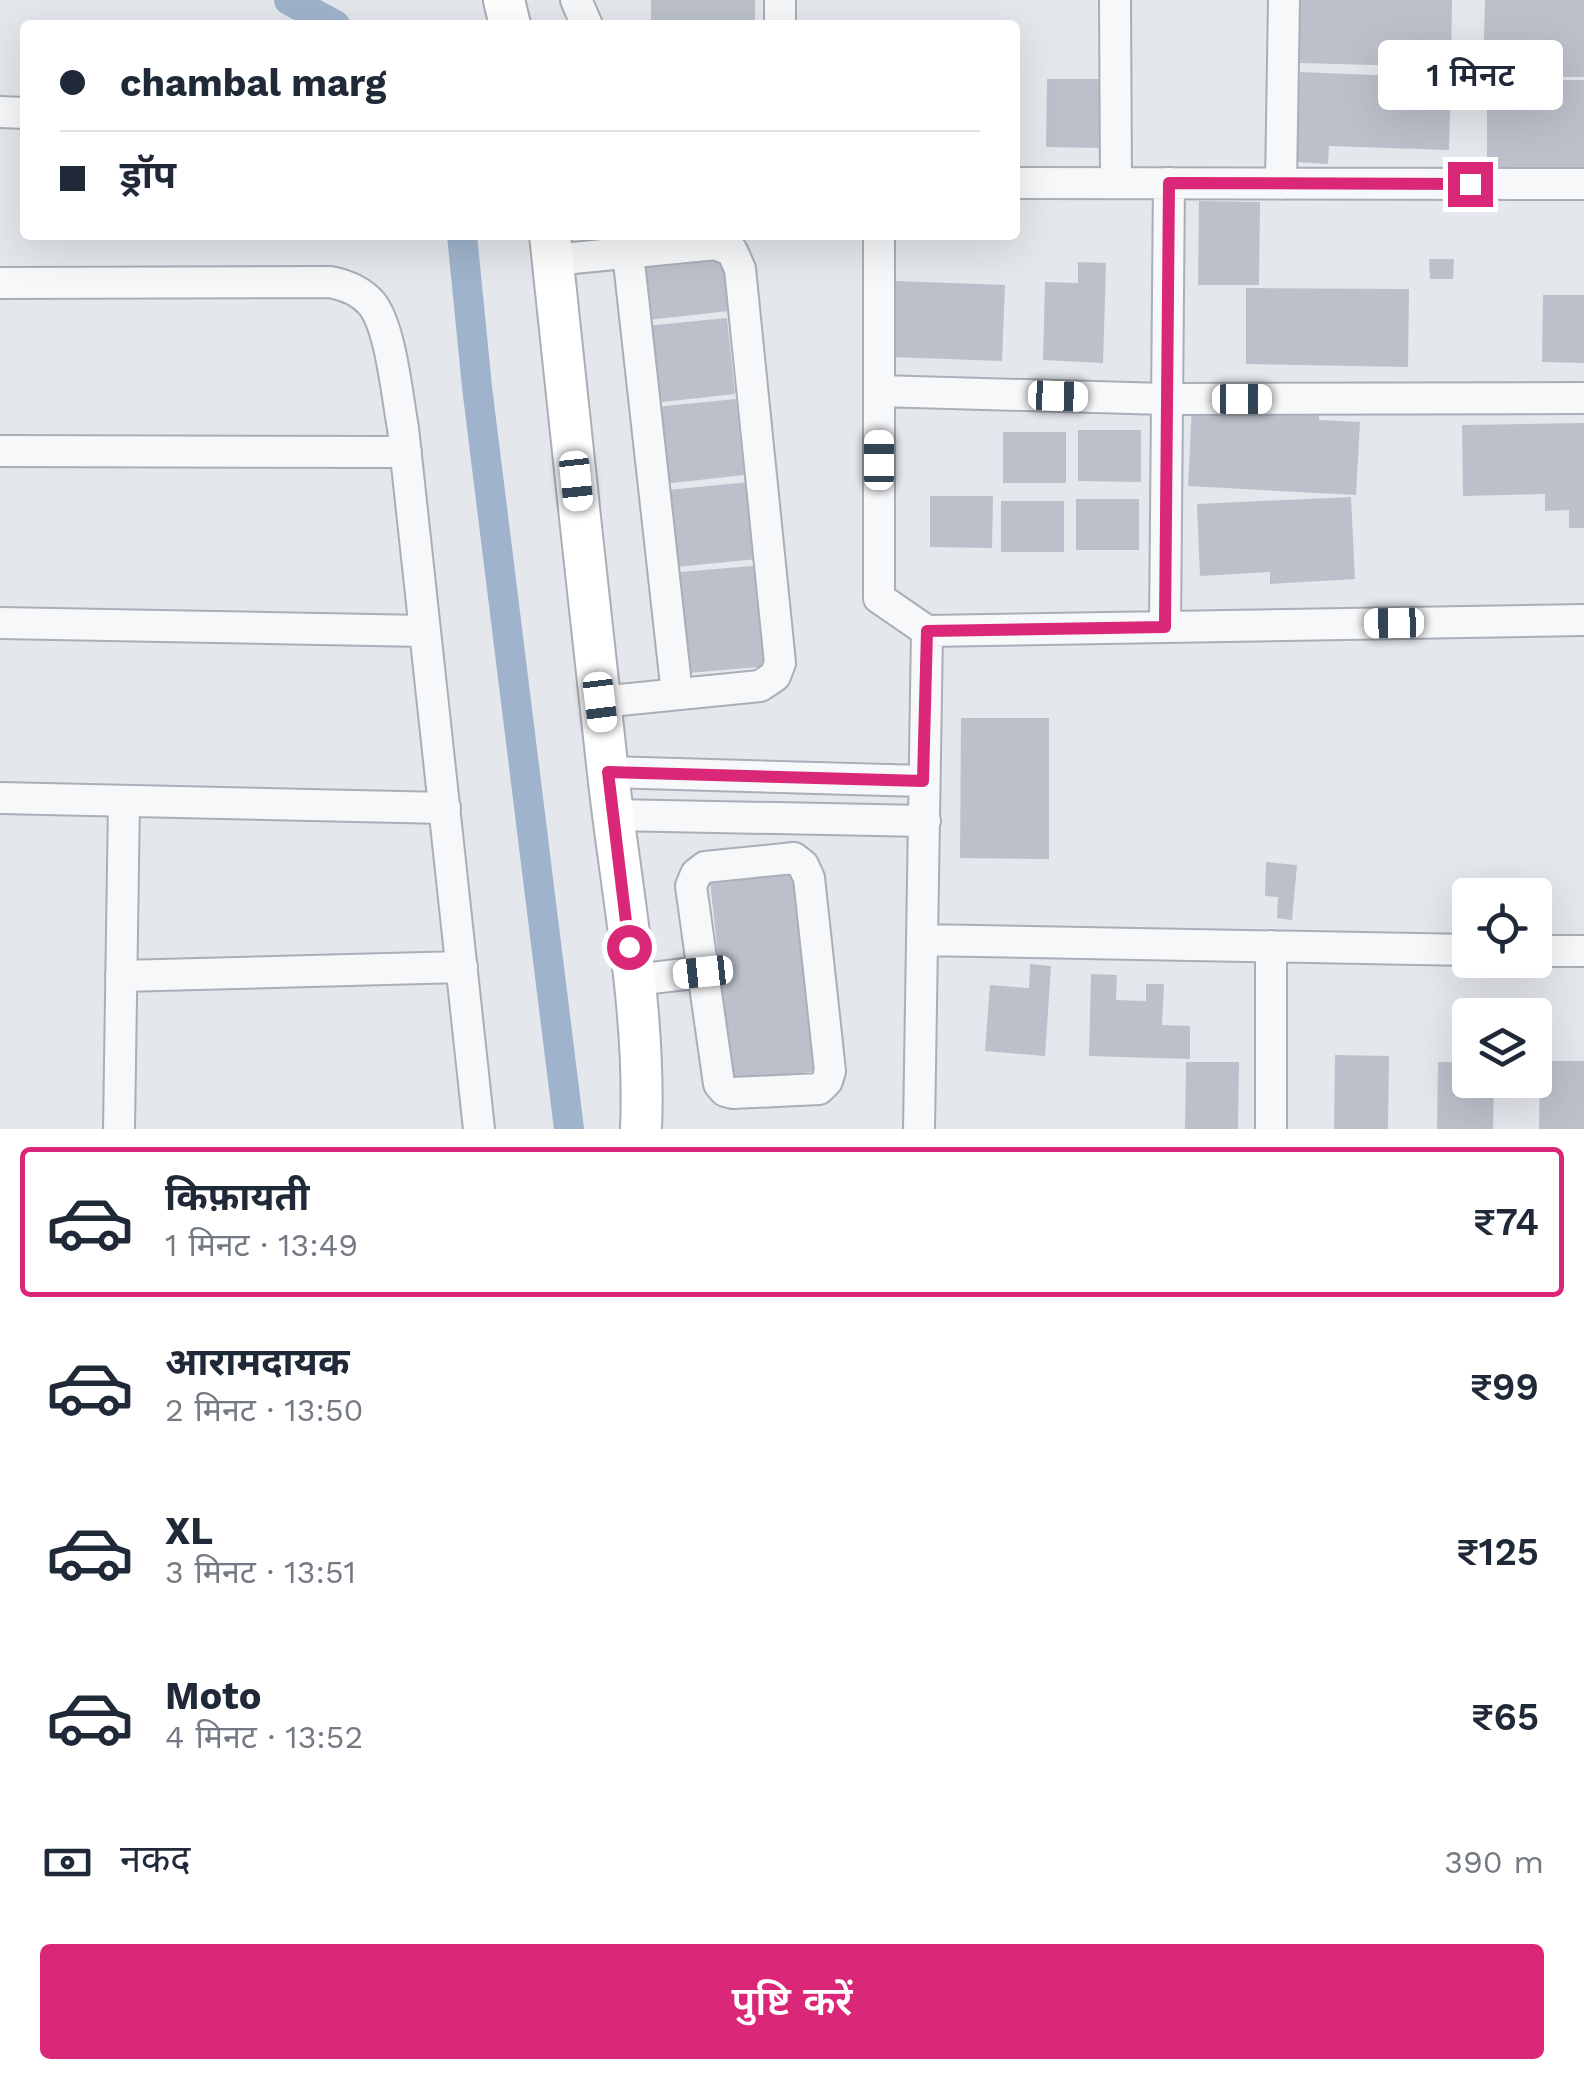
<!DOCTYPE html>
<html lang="hi">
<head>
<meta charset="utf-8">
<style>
  body { margin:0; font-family:"Work Sans","Noto Sans Devanagari",sans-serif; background:#f2f2f3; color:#1f2937; height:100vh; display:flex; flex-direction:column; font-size:38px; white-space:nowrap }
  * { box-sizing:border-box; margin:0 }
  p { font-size:32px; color:#747a83 }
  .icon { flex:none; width:55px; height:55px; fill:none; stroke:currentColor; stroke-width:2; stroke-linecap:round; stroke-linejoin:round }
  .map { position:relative; height:1129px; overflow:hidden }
  .side { display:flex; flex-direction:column; background:#fff; flex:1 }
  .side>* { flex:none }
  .banner { position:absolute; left:20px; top:20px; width:1000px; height:220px; border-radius:10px; box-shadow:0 10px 40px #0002; display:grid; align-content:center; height:220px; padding:0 40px; background:#fff }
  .tools { position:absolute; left:1452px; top:878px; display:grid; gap:20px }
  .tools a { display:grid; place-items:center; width:100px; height:100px; border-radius:10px; background:#fff; box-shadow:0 10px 40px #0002; font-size:50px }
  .end { position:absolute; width:45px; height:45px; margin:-22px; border:12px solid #db2777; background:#fff; box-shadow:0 0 0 5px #fff }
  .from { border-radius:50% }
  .bubble { position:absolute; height:70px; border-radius:10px; background:#fff; box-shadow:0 10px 40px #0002; font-size:32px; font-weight:600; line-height:70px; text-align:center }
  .car { position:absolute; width:30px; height:60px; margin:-30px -15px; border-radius:12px; box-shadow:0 0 8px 2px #0007; background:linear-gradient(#fff 24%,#345 0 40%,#fff 0 76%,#345 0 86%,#fff 0) }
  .banner b { display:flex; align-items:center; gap:35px; height:95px; font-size:38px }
  .banner b+b { border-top:2px solid #e0e1e3 }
  .banner i { width:25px; height:25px; background:#1f2937 }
  ul { padding:18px 0 0; list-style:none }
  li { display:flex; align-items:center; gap:30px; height:150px; margin:0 20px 15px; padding:0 20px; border:5px solid transparent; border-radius:10px }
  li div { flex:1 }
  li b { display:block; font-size:38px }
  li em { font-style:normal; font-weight:600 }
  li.active { border-color:#db2777 }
  li>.icon { width:90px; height:90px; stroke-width:1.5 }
  .pay { display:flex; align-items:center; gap:25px; height:110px; padding:0 40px; font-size:38px }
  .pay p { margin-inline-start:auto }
  .action { display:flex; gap:20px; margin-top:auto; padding:20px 40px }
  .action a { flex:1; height:115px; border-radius:10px; background:#db2777; color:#fff; font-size:40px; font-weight:600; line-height:115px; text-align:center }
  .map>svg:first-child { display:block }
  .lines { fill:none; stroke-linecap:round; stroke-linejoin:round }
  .canal { stroke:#9fb4cc; stroke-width:30 }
  .building { fill:#bbc0ca }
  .street-casing { stroke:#a9aeb7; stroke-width:34 }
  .secondary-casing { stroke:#a9aeb7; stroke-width:44 }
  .street { stroke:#f7f8fa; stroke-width:30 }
  .secondary { stroke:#fff; stroke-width:40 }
  .route { stroke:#db2777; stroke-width:12 }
</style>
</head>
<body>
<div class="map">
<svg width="1584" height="1129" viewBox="0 0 1584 1129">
  <rect width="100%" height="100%" fill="#e4e7ec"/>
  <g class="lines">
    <path class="canal" d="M289,0L335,25
      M462,235L477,387L569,1129"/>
  </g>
  <path class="building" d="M651,0H755V25H651Z
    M1300,0H1452L1451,67L1299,63Z
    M1485,0H1584V77L1483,76Z
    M1300,72L1451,78L1449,150L1329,146L1328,164L1296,162Z
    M1047,79H1103L1102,148L1046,147Z
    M1487,80H1584V168H1487Z
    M1199,201L1260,202L1259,285H1198Z
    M722,250L729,311L648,320L641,259Z
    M1429,259H1454L1453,279H1430Z
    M1078,262L1106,263L1103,363L1043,360L1045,282L1078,283Z
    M895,281L1005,285L1002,361L891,357Z
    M1246,288L1409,289L1408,367L1246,364Z
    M1543,295H1584V363L1542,362Z
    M727,318L735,394L653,403L645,326Z
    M736,399L744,475L663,484L655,407Z
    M1192,405L1319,412V420L1360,422L1356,495L1188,486Z
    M1584,423V528H1569V510L1545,511V494L1463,496L1462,425Z
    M1078,430H1141V482L1078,481Z
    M1003,432H1066V483H1003Z
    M749,482L757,559L676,567L668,490Z
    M930,496H993L992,548L930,547Z
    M1351,497L1355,579L1270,584V572L1200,576L1197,504Z
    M1076,499H1139V550H1076Z
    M1001,501H1064V552H1001Z
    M763,565L771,666L688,673L680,572Z
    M961,718H1049V859L960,858Z
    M1266,862L1297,865L1292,920L1277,918L1278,897L1265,896Z
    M797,872L819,1071L732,1080L710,882Z
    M1030,964L1051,966L1045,1056L985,1051L990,985L1029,988Z
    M1091,974L1117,975L1116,1000L1146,1001V984H1164L1162,1025L1190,1026V1059L1089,1056Z
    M1335,1055L1389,1056L1388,1129H1334Z
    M1540,1061H1584V1129H1539Z
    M1186,1062H1239L1238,1129H1185Z
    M1438,1062H1470V1080H1494L1493,1129H1437Z"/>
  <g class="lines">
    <g class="street-casing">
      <path id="street" d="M576,0L587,25
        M1115,0L1116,183
        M780,25V0
        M0,112L25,113
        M1015,183L1584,184
        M1281,184L1284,0
        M879,235V598L927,631L919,1129
        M628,253L677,694
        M553,260L716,244L732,251L740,269L780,663L775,676L760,686L600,702
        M0,283L330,282C346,285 361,291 372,304C391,328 397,396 403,428L479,1129
        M879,391L1165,399L1584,398
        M0,451L406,452
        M0,623L425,631
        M1165,627L1169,183
        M927,631L1584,620
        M608,772L923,781
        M0,798L445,808
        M613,815L925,821
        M923,940L1470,950
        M1535,951H1584
        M121,976L462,967
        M634,980L703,972L719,1084L725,1091L733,1093L819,1089L827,1081L830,1071L809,878L803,865L794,858L705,867L696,874L691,886L703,972
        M119,1129L124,801
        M1271,1129V946"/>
    </g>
    <g class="secondary-casing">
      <path id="secondary" d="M504,0L510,25
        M550,235C570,414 587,594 608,773C621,891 646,1010 641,1129"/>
    </g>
    <use href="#street" class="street"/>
    <use href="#secondary" class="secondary"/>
  </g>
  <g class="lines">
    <path class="route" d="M629,947L608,772L923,781L927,631L1165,627L1169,183L1470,184"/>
  </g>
</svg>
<div class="tools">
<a><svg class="icon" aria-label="locate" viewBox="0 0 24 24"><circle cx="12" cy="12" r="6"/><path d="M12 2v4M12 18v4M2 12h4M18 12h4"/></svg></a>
<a><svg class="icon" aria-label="layers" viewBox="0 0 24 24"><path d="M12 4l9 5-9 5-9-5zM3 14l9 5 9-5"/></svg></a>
</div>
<i class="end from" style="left:629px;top:947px"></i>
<i class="end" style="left:1470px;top:184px"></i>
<div class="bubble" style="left:1378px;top:40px;width:185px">1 मिनट</div>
<i class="car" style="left:1058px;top:396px;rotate:92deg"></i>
<i class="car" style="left:1242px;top:399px;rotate:90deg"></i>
<i class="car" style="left:879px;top:460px;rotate:0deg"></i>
<i class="car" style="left:576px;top:481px;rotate:174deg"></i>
<i class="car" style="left:1394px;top:623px;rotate:269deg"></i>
<i class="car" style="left:600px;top:702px;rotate:173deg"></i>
<i class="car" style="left:703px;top:972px;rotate:264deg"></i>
<div class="banner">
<b><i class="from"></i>chambal marg</b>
<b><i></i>ड्रॉप</b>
</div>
</div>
<section class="side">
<ul>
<li class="active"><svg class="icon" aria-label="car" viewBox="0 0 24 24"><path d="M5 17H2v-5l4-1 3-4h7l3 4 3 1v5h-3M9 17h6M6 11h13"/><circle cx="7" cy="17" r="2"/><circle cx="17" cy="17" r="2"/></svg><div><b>किफ़ायती</b><p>1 मिनट · 13:49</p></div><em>₹74</em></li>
<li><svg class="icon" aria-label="car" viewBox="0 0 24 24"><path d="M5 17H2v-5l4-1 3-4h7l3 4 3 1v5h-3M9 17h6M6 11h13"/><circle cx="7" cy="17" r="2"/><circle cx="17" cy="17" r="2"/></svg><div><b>आरामदायक</b><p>2 मिनट · 13:50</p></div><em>₹99</em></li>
<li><svg class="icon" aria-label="car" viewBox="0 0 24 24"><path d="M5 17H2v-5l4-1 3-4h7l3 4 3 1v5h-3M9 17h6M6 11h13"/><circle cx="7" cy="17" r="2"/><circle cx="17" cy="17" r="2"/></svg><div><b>XL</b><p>3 मिनट · 13:51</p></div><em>₹125</em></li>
<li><svg class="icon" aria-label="car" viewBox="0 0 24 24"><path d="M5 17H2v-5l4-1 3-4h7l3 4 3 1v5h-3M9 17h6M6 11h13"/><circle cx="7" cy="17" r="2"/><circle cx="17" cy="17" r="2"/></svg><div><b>Moto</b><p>4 मिनट · 13:52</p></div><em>₹65</em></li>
</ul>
<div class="pay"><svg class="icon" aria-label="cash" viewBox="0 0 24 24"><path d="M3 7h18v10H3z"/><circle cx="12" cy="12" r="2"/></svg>नकद<p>390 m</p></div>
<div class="action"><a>पुष्टि करें</a></div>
</section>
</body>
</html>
